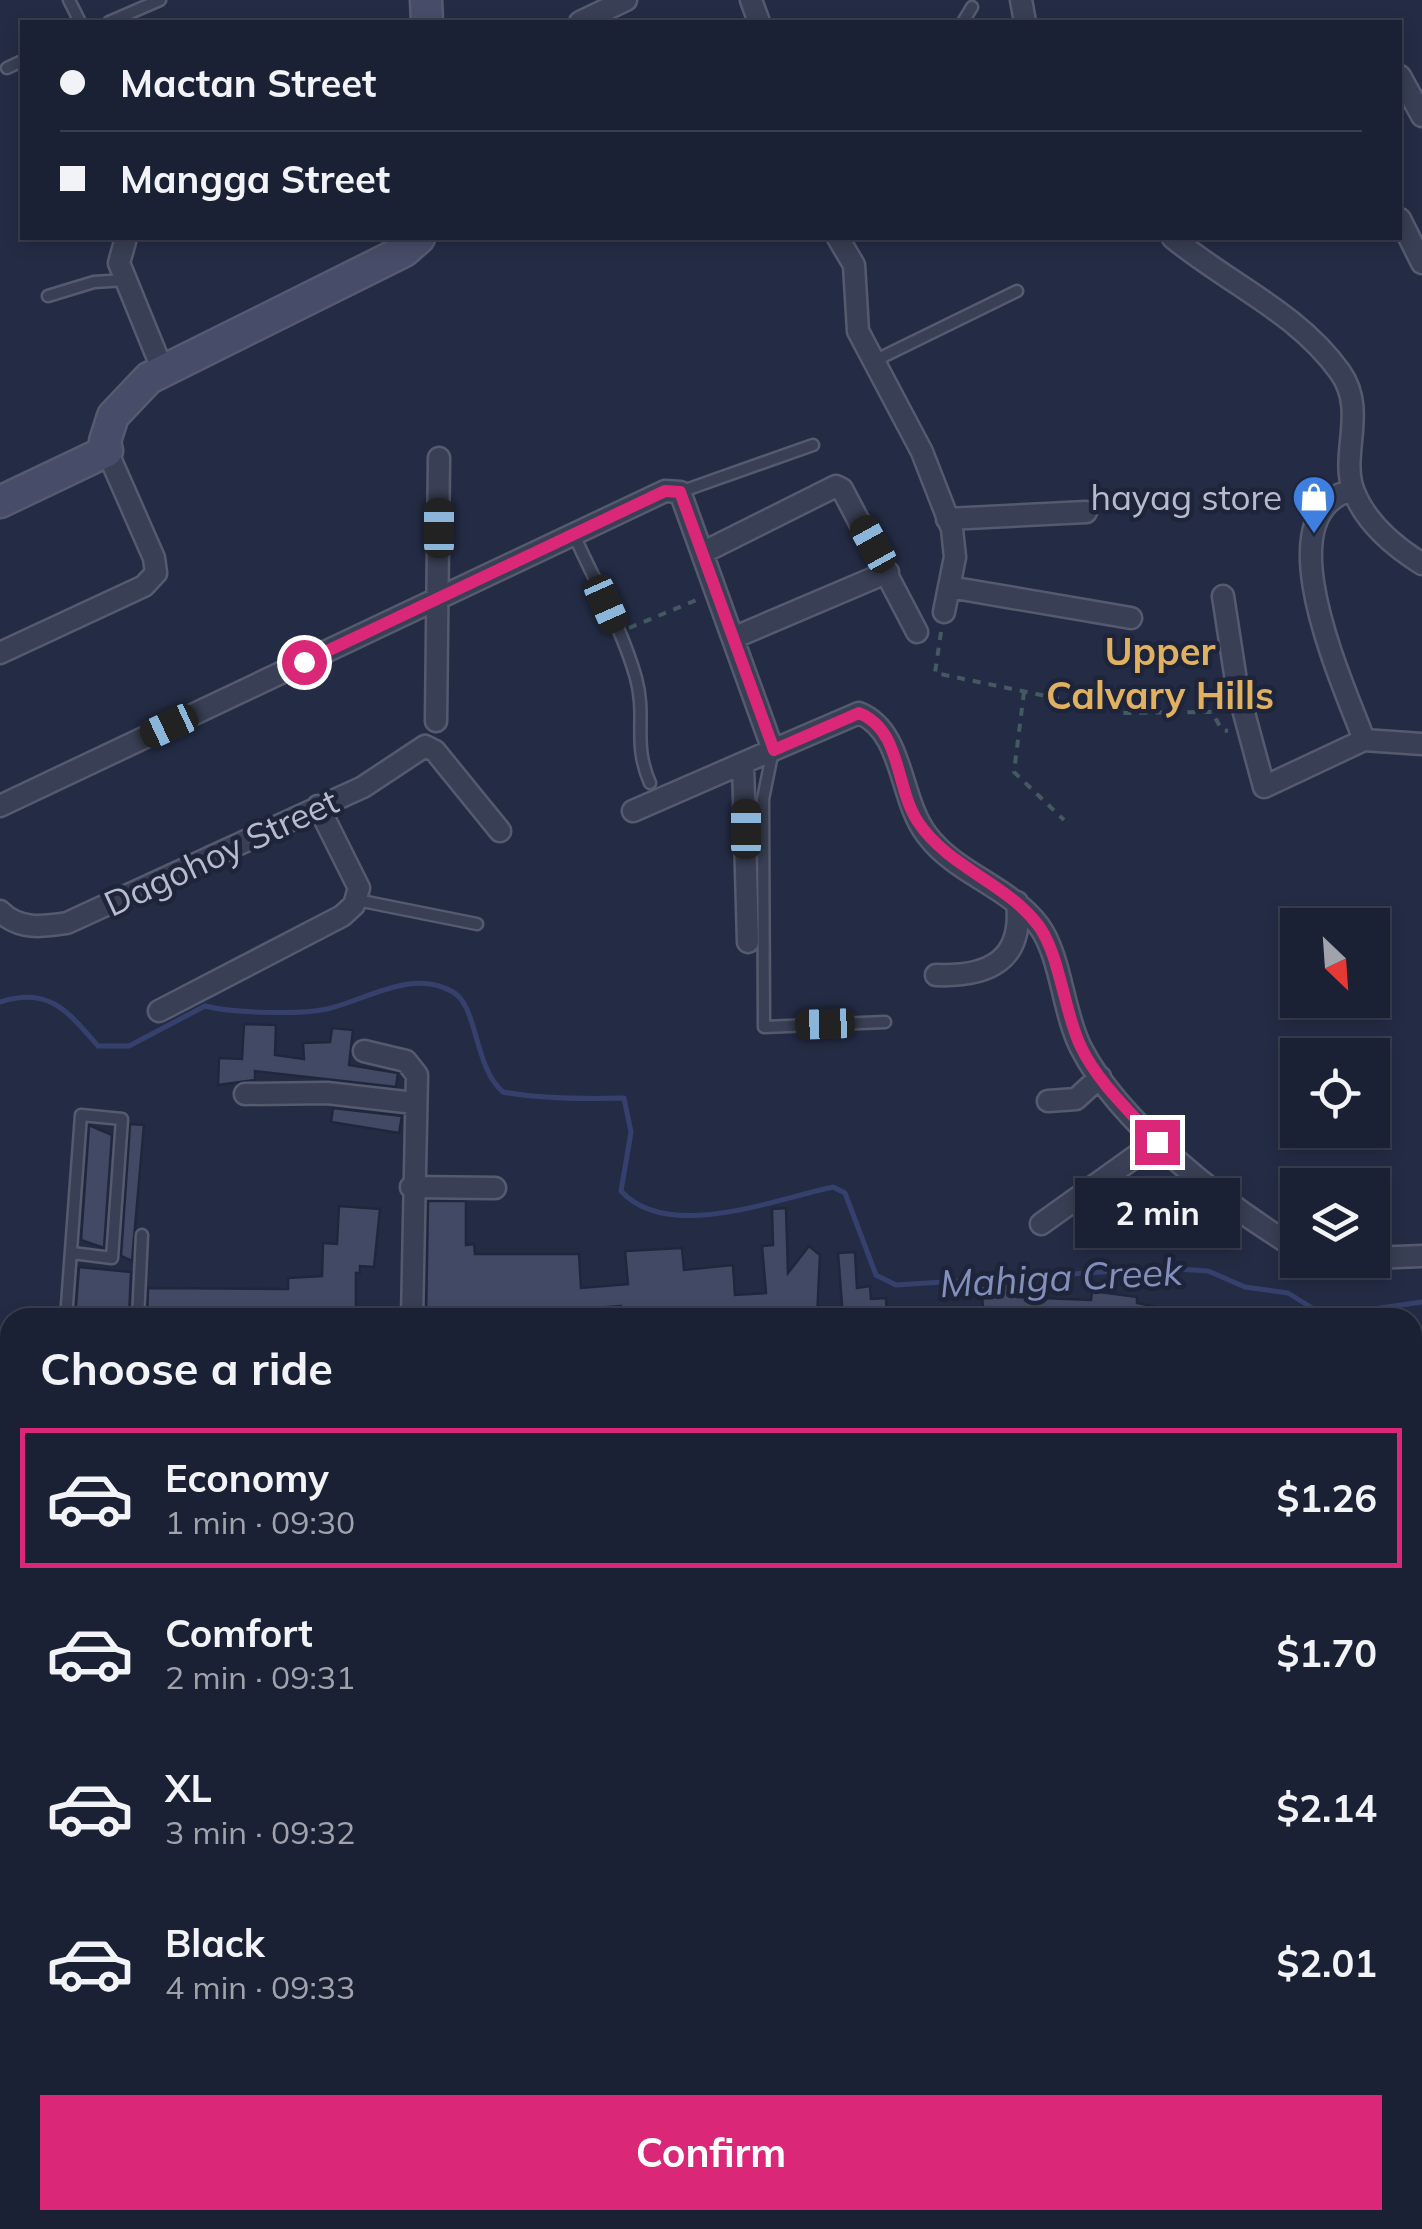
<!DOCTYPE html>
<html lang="en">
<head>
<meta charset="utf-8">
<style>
  body { margin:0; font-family:Mulish,sans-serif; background:#282e40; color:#f1f3f6; height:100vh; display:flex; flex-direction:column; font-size:38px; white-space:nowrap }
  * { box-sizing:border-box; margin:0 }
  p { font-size:32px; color:#a0a3ac }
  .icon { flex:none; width:55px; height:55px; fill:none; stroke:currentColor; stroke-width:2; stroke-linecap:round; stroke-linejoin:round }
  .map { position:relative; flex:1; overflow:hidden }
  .details { position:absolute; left:0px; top:1308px; width:1422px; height:922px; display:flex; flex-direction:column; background:#1b2134; border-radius:30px 30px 0 0; box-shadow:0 5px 15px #0003,0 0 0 2px #393e4f }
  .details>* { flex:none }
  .banner { position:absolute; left:20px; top:20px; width:1382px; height:220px; border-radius:0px; box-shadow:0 5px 15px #0003,0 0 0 2px #393e4f; display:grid; align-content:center; height:220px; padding:0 40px; background:#1b2134 }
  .needle { width:65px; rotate:155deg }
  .controls { position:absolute; left:1280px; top:908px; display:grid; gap:20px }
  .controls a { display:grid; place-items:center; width:110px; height:110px; border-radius:0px; background:#1b2134; box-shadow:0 5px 15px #0003,0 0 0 2px #393e4f; font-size:50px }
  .end { position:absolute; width:45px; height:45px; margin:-22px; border:12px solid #db2777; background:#fff; box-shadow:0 0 0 5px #fff }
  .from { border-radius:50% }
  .bubble { position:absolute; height:70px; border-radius:0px; background:#1b2134; box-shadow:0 5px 15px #0003,0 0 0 2px #393e4f; font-size:32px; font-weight:700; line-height:70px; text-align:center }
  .car { position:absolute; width:30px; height:60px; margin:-30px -15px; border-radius:12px; box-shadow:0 0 8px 2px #0007; background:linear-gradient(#222 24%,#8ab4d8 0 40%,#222 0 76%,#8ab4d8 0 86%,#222 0) }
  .banner b { display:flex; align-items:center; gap:35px; height:95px; font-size:38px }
  .banner b+b { border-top:2px solid #393e4f }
  .banner i { width:25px; height:25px; background:#f1f3f6 }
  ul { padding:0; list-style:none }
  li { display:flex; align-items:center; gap:30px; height:140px; margin:0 20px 15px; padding:0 20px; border:5px solid transparent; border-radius:0px }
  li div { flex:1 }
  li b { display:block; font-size:38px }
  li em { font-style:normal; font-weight:700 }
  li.active { border-color:#db2777 }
  li>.icon { width:90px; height:90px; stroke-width:1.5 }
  h2 { padding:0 40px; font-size:45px; line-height:120px }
  .button { display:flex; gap:20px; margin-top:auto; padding:20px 40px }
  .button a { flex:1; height:115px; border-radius:0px; background:#db2777; color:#fff; font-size:40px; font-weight:700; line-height:115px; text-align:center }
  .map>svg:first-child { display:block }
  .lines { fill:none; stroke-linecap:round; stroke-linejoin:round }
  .stream { stroke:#35416c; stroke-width:5 }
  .building { fill:#414965; stroke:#20263c; stroke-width:2.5 }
  .lane-casing { stroke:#555a6f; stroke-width:15 }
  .street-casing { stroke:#555a6f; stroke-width:25 }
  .secondary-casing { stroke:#555a6f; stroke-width:35 }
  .path { stroke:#455962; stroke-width:4; stroke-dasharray:8 8; stroke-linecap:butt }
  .lane { stroke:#393f54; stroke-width:10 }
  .street { stroke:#393f54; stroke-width:20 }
  .secondary { stroke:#474d68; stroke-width:30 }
  .route { stroke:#db2777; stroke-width:12 }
  .labels { text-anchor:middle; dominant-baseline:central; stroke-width:9; stroke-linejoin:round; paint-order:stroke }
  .poi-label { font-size:35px; fill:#b7bbce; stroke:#1e243a; text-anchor:end }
  .street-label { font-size:35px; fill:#b7bbce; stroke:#1e243a }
  .neighbourhood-label { font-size:38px; font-weight:bold; fill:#e0b160; stroke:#1e243a }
  .water-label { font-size:38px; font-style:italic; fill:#8390bc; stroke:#1e243a }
</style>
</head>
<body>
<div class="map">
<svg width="1422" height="2229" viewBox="0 0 1422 2229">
  <rect width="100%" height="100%" fill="#242c45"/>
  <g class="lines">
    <path class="stream" d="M0,1002C50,986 68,1012 98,1046H129L205,1006C233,1013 299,1015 327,1009C367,1000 411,968 453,992C478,1006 474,1068 503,1092C540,1099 585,1099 624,1098L631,1132L621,1191C668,1242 772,1200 833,1187L845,1193L876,1275L896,1285L1164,1268L1208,1271L1245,1287L1288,1293L1325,1316L1422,1302"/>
  </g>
  <path class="building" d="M244,1024L276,1025L275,1055L304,1059L303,1043L330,1042L332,1028L353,1030L349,1065L398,1073L396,1087L255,1071V1080L218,1085L219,1058L242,1059Z
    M333,1108L402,1116L399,1133L331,1122Z
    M130,1124L144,1125L132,1261L121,1256Z
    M89,1125L112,1135L104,1248L81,1240Z
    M428,1201H466V1245L474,1244L475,1254H579L581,1288L628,1284L625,1251L682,1248L684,1270L733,1265L735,1295L766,1293L762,1246L773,1245L772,1209L786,1208L788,1273L809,1246L820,1255L817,1318H622L621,1306L582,1309V1318H426Z
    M339,1206L380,1209L374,1267L360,1266V1273H356V1309L310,1310L311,1318H147L148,1288L288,1289V1278L322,1276L323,1243L337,1244Z
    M855,1252L857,1288L870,1286L871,1299L886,1298L887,1318H843L838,1253Z
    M79,1267L131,1272L129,1318H75Z
    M1016,1283L1017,1297L1091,1300L1092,1291L1137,1297V1303L1173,1310L1172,1318H984L981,1286Z"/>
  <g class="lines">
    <g class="lane-casing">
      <path id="lane" d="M69,0L80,22
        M109,22L160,0
        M963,22L972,7
        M7,68L22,61
        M48,296L94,282L125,280
        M872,362L1017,291
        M680,492L813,445
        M574,535C595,582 622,628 636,678C647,719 632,742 650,783
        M773,750L763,799L764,1027L885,1022
        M357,900L477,924
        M1135,1201L1151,1185L1164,1194L1178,1192L1197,1174
        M66,1318L81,1115L122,1119L112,1258L72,1253
        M138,1318L142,1235
        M0,2037L4,2229
        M1038,2220L1039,2229"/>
    </g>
    <g class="street-casing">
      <path id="street" d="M751,0L759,22
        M1021,0L1025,22
        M580,22L626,0
        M1400,76L1422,116
        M1400,219L1422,263
        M126,238L119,263L163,371
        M838,238L854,265L858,331L922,452L952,529L955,557L944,612
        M1173,238C1229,284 1297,312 1340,372C1368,411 1339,455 1354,492C1366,523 1395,547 1422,564
        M1352,490C1262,513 1345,687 1364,740
        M947,519L1086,512
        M704,552L836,486L842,489L917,632
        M949,587L1131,618
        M1223,596L1237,687L1264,787L1364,740L1422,744
        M733,638L888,572
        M0,653L144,586L156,573L154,558L107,451
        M436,721L439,458
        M743,764L748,942
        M0,806L665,491L680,492L773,750L859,713C904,731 899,799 927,835C956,874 1009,886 1039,926C1061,956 1063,1013 1081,1048C1120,1124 1225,1205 1298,1249
        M633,811L773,750
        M0,911C19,930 42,927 67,923L363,787L425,746L435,751L500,831
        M936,975C988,977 1024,961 1017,902
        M159,1011L342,916L354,905L359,888L318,806
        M364,1051L406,1061L417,1075L412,1318
        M245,1094L327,1093L414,1103
        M1048,1101L1076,1099L1100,1077
        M411,1187L495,1188
        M1041,1224L1157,1141
        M1372,1258L1422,1256
        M1329,1260H1330
        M1412,1420L1422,1422
        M1412,2094L1422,2118
        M250,2220L300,2229
        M623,2220L684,2229
        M1226,2220L1230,2229"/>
    </g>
    <g class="secondary-casing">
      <path id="secondary" d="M426,0L427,22
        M0,502L107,451L105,441L113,416L149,378L404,251L419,238
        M0,1529H10
        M1412,1674L1422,1694"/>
    </g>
    <path class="path" d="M629,628L699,599
      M941,632L935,673L1070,701L1118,704L1120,713L1212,712L1222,730L1228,731
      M1024,692L1014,772L1064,820"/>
    <use href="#lane" class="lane"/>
    <use href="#street" class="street"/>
    <use href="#secondary" class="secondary"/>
  </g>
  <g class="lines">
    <path class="route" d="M304,662L665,491L680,492L774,750L859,713C902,730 895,788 918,822C949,868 1005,882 1038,925C1060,954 1064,1013 1081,1047C1098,1083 1131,1112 1157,1142"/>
  </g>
  <defs>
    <g id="shop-pin" transform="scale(2.25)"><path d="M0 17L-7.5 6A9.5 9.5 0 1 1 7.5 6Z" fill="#3f7fe0" stroke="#1e243a"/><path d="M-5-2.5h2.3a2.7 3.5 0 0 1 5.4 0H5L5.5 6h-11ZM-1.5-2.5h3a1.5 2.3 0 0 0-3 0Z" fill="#fff"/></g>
  </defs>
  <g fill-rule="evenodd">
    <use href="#shop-pin" x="1314" y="497"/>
  </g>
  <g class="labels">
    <g class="poi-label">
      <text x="1282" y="497">hayag store</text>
    </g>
    <g class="street-label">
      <text transform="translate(221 852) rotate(-25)">Dagohoy Street</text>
    </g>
    <g class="neighbourhood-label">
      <text x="1160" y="651">Upper<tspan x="1160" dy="44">Calvary Hills</tspan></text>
    </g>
    <g class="water-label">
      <text transform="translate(1061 1277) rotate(-3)">Mahiga Creek</text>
    </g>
  </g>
</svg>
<div class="controls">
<a><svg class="needle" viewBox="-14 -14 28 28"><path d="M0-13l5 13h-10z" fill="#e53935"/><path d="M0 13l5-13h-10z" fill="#a0a3ac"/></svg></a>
<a><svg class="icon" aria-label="locate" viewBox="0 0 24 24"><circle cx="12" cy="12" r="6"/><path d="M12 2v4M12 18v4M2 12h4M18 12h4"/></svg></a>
<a><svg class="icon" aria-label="layers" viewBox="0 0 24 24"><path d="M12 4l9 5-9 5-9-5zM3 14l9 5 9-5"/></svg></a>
</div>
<i class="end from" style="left:304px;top:662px"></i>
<i class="end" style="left:1157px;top:1142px"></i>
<div class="bubble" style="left:1075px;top:1178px;width:165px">2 min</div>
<i class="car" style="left:439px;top:528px;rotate:0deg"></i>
<i class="car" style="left:873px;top:544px;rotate:331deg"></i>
<i class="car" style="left:606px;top:604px;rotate:156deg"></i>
<i class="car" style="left:169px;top:726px;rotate:245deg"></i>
<i class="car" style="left:746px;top:829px;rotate:0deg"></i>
<i class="car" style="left:825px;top:1024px;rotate:268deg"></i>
<div class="banner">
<b><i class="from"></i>Mactan Street</b>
<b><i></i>Mangga Street</b>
</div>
<section class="details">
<h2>Choose a ride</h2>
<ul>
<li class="active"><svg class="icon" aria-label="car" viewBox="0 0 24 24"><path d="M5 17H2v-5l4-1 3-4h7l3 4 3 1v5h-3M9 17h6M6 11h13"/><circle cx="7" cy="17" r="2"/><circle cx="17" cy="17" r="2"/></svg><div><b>Economy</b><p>1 min · 09:30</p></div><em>$1.26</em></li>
<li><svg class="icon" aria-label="car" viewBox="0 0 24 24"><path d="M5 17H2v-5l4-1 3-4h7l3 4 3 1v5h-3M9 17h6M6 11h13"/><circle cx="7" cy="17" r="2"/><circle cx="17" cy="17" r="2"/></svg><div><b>Comfort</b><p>2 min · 09:31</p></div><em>$1.70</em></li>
<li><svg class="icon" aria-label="car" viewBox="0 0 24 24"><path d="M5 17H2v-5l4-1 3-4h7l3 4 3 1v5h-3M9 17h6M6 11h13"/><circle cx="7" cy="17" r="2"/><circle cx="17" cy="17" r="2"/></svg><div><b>XL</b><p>3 min · 09:32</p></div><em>$2.14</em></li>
<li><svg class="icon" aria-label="car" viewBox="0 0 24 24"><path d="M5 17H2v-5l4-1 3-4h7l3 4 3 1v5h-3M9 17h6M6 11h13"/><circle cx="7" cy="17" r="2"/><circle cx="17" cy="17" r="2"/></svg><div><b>Black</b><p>4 min · 09:33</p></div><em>$2.01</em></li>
</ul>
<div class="button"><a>Confirm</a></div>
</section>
</div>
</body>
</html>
